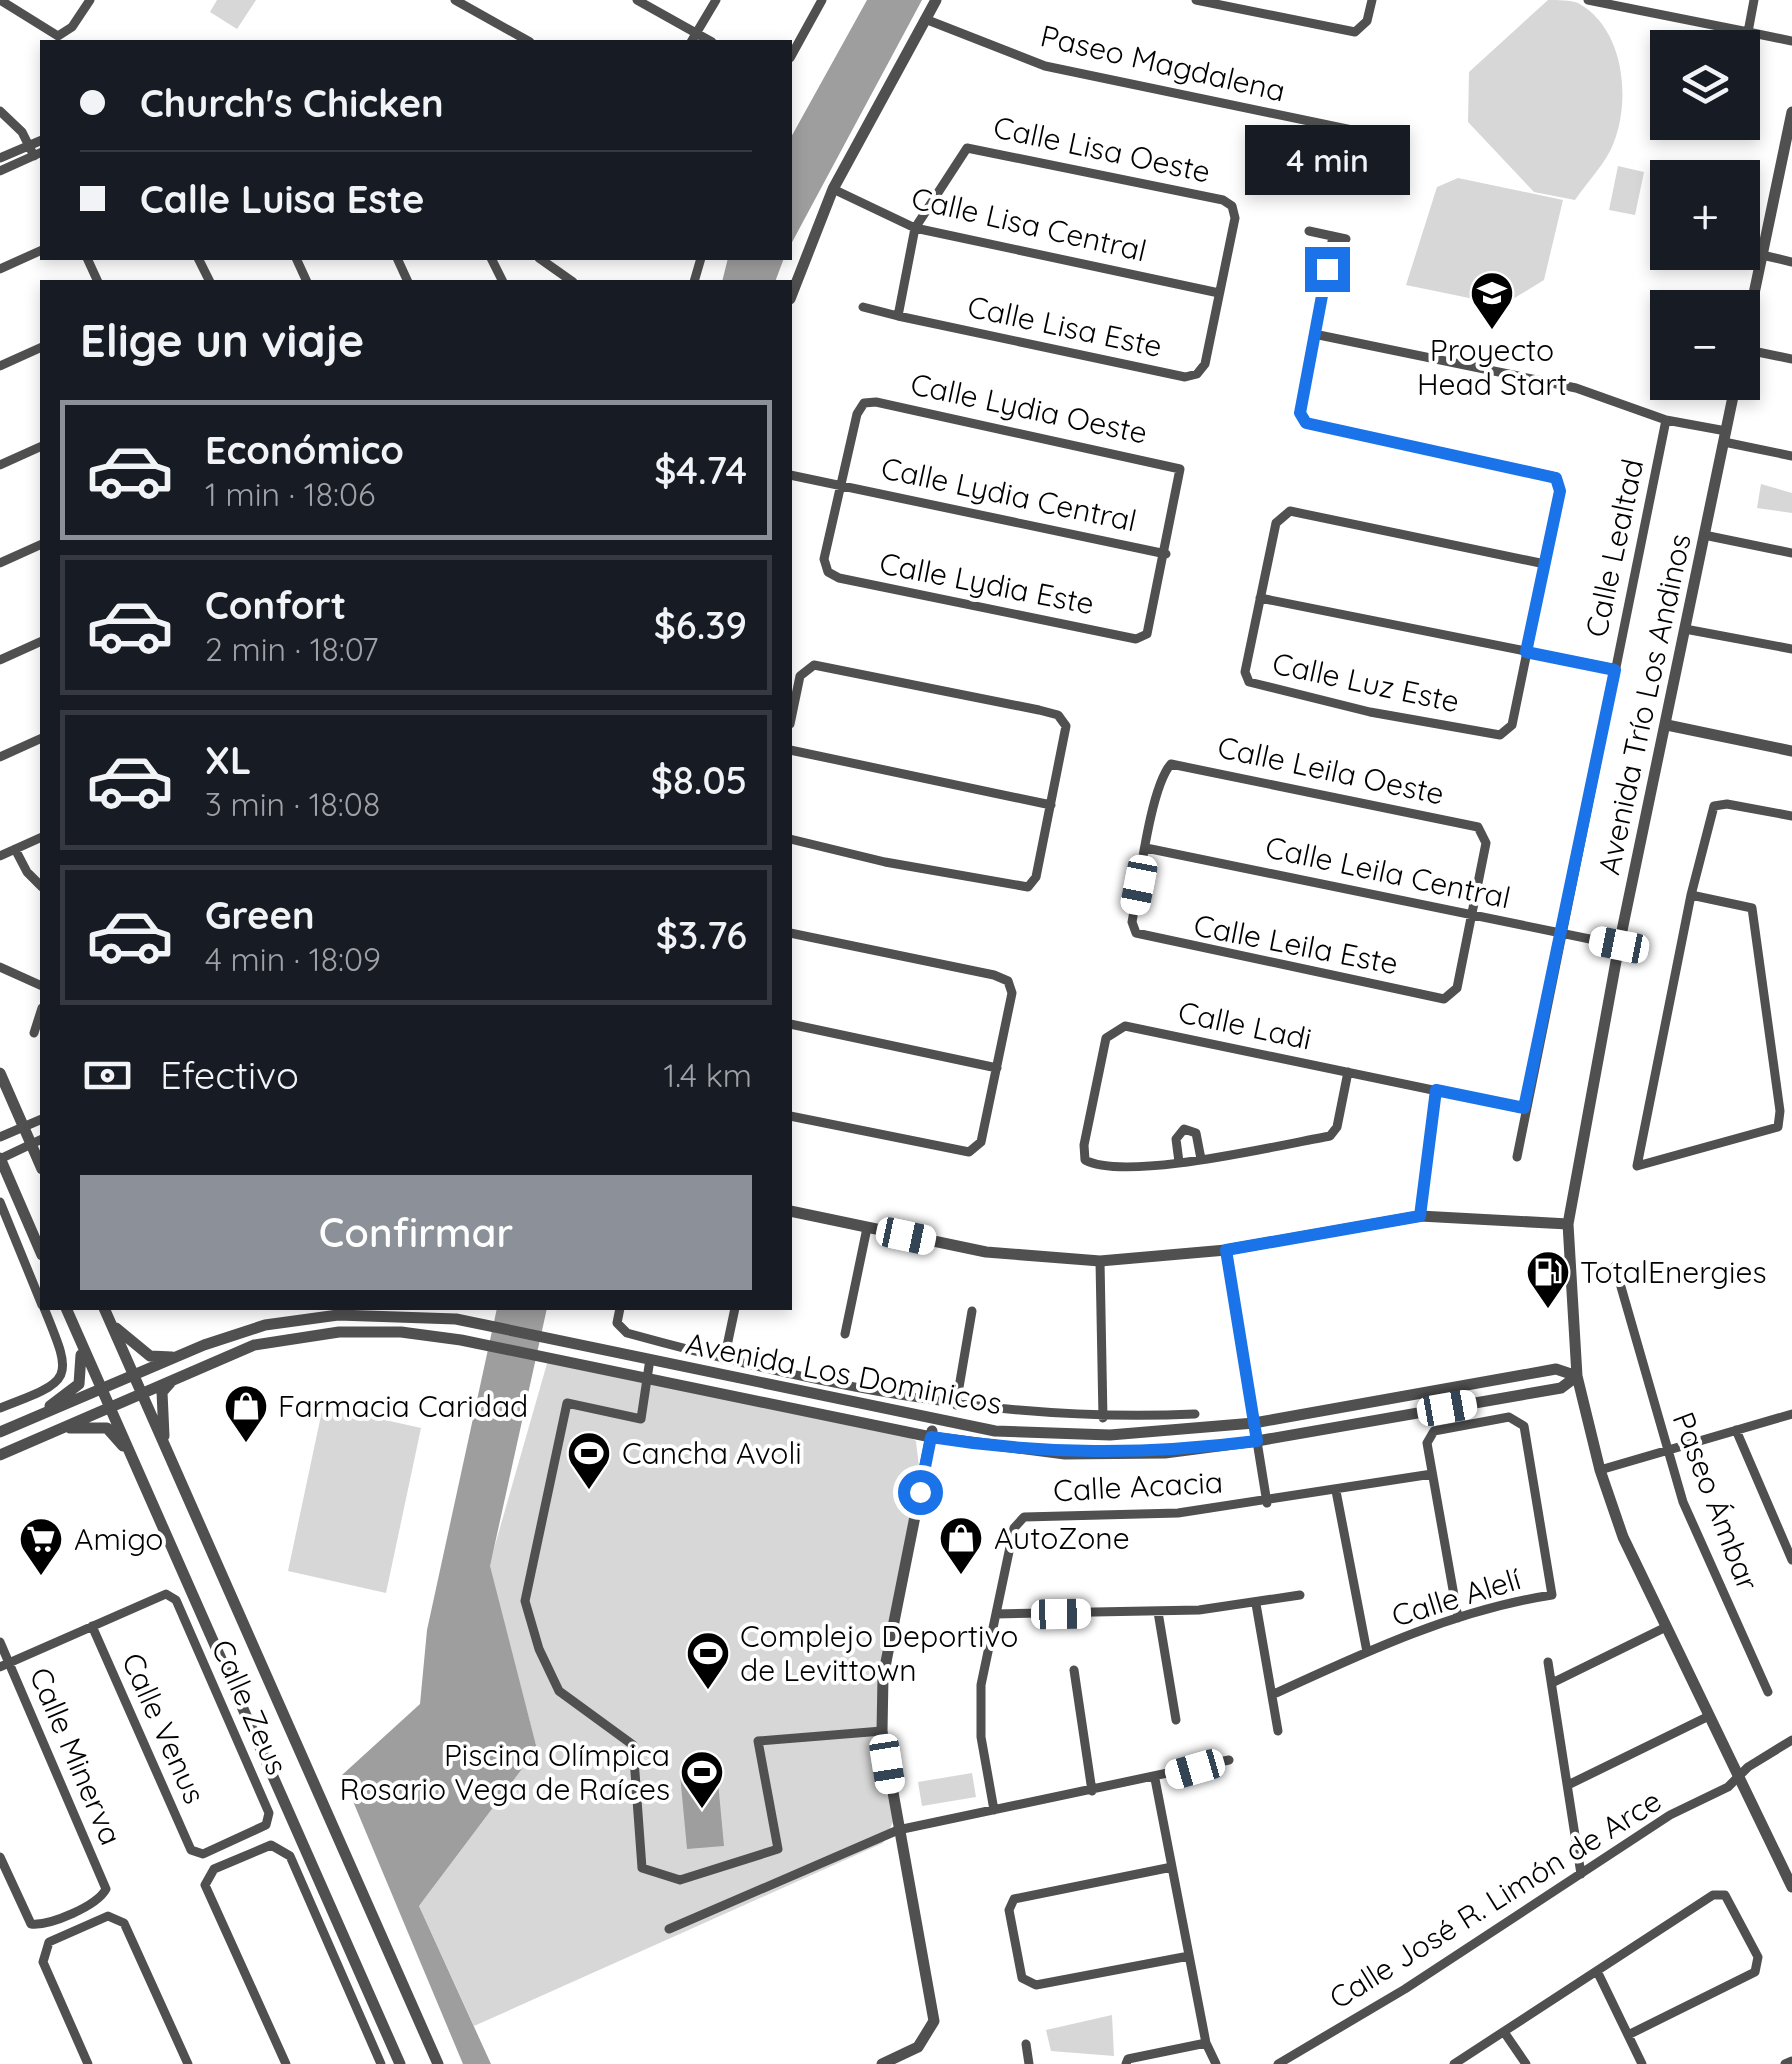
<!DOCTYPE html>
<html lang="es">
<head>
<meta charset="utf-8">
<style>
  body { margin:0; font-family:Quicksand,sans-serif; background:#242831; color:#f1f3f6; height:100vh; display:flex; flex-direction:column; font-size:38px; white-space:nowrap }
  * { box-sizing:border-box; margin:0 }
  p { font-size:32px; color:#9ea1a6 }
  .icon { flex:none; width:55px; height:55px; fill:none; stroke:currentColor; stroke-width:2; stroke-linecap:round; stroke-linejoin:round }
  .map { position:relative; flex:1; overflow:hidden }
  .details { position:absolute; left:40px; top:280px; width:752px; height:1030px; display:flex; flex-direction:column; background:#171b24; border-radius:0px; box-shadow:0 5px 15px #0003 }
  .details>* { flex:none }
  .hud { position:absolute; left:40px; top:40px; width:752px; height:220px; border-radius:0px; box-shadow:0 5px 15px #0003; display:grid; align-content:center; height:220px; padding:0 40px; background:#171b24 }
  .buttons { position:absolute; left:1650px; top:30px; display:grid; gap:20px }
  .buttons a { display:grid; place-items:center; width:110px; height:110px; border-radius:0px; background:#171b24; box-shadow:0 5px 15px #0003; font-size:50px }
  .end { position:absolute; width:45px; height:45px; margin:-22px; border:12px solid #1a73e8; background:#fff; box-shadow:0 0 0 5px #fff }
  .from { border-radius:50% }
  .bubble { position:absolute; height:70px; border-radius:0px; background:#171b24; box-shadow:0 5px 15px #0003; font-size:32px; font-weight:600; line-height:70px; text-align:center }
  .car { position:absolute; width:30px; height:60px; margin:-30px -15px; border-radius:12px; box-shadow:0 0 8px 2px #0007; background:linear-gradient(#fff 24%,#345 0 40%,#fff 0 76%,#345 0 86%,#fff 0) }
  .hud b { display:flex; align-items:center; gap:35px; height:95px; font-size:38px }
  .hud b+b { border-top:2px solid #363941 }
  .hud i { width:25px; height:25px; background:#f1f3f6 }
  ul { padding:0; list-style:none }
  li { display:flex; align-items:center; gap:30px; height:140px; margin:0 20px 15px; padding:0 20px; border:5px solid #363941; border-radius:0px }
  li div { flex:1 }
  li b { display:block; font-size:38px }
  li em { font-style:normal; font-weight:600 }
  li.current { border-color:#8c9099 }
  li>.icon { width:90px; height:90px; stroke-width:1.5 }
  h2 { padding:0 40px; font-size:45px; line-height:120px }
  .pay { display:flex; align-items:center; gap:25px; height:110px; padding:0 40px; font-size:38px }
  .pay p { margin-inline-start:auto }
  .button { display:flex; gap:20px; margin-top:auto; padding:20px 40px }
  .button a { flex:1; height:115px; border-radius:0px; background:#8c9099; color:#fff; font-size:40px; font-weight:600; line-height:115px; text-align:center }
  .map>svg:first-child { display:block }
  .green { fill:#d7d7d7 }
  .water { fill:#9e9e9e }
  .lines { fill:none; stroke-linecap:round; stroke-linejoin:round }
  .minor { stroke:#505050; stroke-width:9 }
  .tertiary { stroke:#505050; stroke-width:11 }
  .route { stroke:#1a73e8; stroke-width:12 }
  .labels { text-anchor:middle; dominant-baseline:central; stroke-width:8; stroke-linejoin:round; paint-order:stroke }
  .street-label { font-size:30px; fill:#000; stroke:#fff }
  .poi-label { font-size:30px; fill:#000; stroke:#fff; text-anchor:start }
</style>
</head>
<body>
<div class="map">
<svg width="1792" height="2064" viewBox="0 0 1792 2064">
  <rect width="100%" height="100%" fill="#fff"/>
  <path class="green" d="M217,0H256L237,29L210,12Z
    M1548,0C1557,0 1570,0 1578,3C1624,28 1631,98 1614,142C1607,162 1587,182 1575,200L1534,192L1468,122L1469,72Z
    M1618,166L1644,172L1635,215L1609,210Z
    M1458,178L1563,200L1544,280L1503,305L1406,285L1437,187Z
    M1761,484L1792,493V513L1757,508Z
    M548,1360L902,1433L916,1441L919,1467L880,1677L893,1822L883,1843L474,2026L419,1906L537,1749L489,1566Z
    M323,1406L421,1428L386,1593L288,1571Z
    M972,1773L976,1797L922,1806L918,1782Z
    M1112,2015L1114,2056L1051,2051L1046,2030Z"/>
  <path class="water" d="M867,0H922L790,246V139Z
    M728,258H784L775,282H722Z
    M497,1308H547L490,1566L537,1749L419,1906L491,2064H463L342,1775L420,1704L427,1630Z
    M717,1771L724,1846L687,1849L680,1774Z"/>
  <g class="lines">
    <path class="minor" d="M0,0L58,36L72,27L90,0
      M455,0L530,42
      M637,0L712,42
      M1196,0L1355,32L1367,21L1372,0
      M1588,0L1748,32L1754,0
      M925,19L1045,66L1395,139
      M1748,32L1792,41
      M691,42L716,0
      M790,58L822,0
      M0,111L22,132L34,156
      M0,158L42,140
      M0,171L42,152
      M833,189L915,228L1219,293
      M1309,231L1346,239
      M1333,236L1300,413L1306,423L1556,477L1560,491L1512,725L1500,735L1370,712L1249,682L1245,672L1276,523L1290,511L1545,564
      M1762,255L1792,262
      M87,258L98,282
      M198,258L210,282
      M296,258L307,282
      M397,258L408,282
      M491,258L503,282
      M539,258L573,282
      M0,269L42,250
      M694,282L701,258
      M863,307L898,316L1185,377L1197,374L1205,364L1235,218L1232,206L1223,200L967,148L915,228L898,316
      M1314,334L1576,388L1666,420L1726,431
      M1743,349L1792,359
      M0,366L42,347
      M876,402L1180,469L1147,634L1136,639L839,578L828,572L824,559L857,414L864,403Z
      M1724,442L1792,456
      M0,465L42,446
      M790,475L1166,554
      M1704,535L1792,553
      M0,563L42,544
      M1260,598L1615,669
      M1685,629L1792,649
      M0,660L42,641
      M790,724L800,676L814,665L1039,710L1058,715L1066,726L1036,877L1028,887L885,862L790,839
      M790,750L1051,805
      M0,757L42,738
      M1171,764L1478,827L1486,843L1457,988L1444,999L1136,933L1132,922C1139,886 1150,787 1171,764Z
      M1146,848L1619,945
      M15,849L27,872L42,887
      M0,856L42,837
      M1691,895L1752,908L1780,1111L1778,1127L1637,1166L1691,895L1714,806L1727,804L1792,816
      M790,933L994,975L1008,981L1012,993L981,1142L969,1152L790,1116
      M0,967L42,986
      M790,1024L997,1068
      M34,1033L42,1008
      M1348,1072L1337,1127L1330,1136C1279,1145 1126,1182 1085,1160L1084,1145L1106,1038L1125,1026L1524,1109
      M0,1137L42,1119
      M1517,1157L1666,420
      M0,1159L42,1139
      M1179,1162L1176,1139L1184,1129L1196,1133L1201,1159
      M0,1202L42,1305
      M1420,1216L1435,1090
      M1226,1250L1267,1503
      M1100,1261L1103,1418
      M1615,1266L1683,1502L1768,1692
      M620,1308L617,1323L627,1333C816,1385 998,1423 1195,1414
      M845,1334L867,1228
      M650,1359L641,1419L567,1403L525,1601L539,1649L559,1691L633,1745L642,1868L680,1880L778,1849L758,1741L882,1731
      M724,1360L735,1308
      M956,1405L972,1311
      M0,1408C75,1380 73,1379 44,1308
      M1736,1430L1792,1560
      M1600,1470L1792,1414
      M1336,1491L1367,1652
      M1256,1604L1278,1731
      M1158,1612L1176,1720
      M996,1614L1199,1610L1300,1595
      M0,1642L106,1889C97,1906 50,1926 31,1924L0,1857
      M1548,1662L1581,1874
      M0,1667L166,1594L176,1600L269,1813L266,1825L203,1854L191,1850L92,1626
      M1074,1670L1092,1791
      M1552,1683L1666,1627
      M1274,1694C1363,1653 1454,1610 1552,1595L1524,1426L1509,1417L1434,1431L1427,1443L1458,1618
      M1155,1779L1206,2043L1216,2064
      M1568,1785L1709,1716
      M994,1810L981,1737V1685L1014,1528L1024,1517L1178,1513L1432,1474
      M1172,1867L1014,1899L1009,1910L1022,1978L1036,1985L1189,1956
      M669,1929L898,1830L1229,1760
      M1597,1971L1642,2064
      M1504,2032L1526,2064
      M1026,2044L1029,2064
      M88,2064L43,1962L49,1942L108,1916L124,1923L188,2064
      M286,2064L205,1885L214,1869L271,1845L290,1856L381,2064
      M1126,2064L1128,2059L1206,2043
      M1278,2064L1405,1989L1670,1815L1728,1787L1748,1767L1792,1740
      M1454,2064L1713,1895H1725L1758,1957L1755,1972L1628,2035
      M1785,2064L1792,2061"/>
    <path class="tertiary" d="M790,299L833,189L936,0
      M1742,351L1792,112
      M1736,382L1619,945L1568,1224L1577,1376L1600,1470L1623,1537L1792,1887
      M1667,725L1792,751
      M0,1073L42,1169
      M0,1158L42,1255
      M790,1211L986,1252L1100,1261L1226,1250L1420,1216L1568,1224
      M66,1308L400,2064
      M104,1308L438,2064
      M116,1328L150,1356L172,1357
      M50,1406L79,1384L81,1355
      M70,1428H107L123,1446
      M0,1432L204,1345L265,1325L338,1315L456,1319L995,1431L1110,1435L1254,1423L1556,1369L1577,1376
      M164,1436L162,1392L170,1383
      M0,1455L254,1345L339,1332H401L461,1340L931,1437L1065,1454L1165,1453L1257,1441L1561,1388L1577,1376
      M882,2064L918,2047L934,2021L882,1731L883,1677L932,1431"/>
  </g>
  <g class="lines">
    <path class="route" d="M920,1492L931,1437C1042,1455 1145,1455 1257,1441L1226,1250L1420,1216L1436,1090L1524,1108L1615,670L1526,652L1560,491L1556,478L1306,423L1300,413L1327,269"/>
  </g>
  <defs>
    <g id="school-pin" transform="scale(2.25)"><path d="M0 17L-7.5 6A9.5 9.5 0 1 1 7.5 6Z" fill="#000" stroke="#fff"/><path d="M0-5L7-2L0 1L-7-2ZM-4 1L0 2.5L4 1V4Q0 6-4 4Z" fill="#fff"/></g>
    <g id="fuel-pin" transform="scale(2.25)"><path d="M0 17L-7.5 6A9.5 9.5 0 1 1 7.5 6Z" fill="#000" stroke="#fff"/><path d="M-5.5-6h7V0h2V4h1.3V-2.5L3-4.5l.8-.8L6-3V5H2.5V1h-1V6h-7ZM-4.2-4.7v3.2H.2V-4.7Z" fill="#fff"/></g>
    <g id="shop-pin" transform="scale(2.25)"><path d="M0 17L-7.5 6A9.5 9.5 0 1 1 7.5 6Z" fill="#000" stroke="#fff"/><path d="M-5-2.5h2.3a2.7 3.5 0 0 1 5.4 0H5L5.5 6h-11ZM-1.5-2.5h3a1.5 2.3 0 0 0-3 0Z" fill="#fff"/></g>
    <g id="stadium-pin" transform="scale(2.25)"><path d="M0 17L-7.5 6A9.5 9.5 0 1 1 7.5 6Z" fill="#000" stroke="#fff"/><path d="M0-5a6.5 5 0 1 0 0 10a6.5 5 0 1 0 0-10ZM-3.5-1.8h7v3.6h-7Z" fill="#fff"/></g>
    <g id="supermarket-pin" transform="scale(2.25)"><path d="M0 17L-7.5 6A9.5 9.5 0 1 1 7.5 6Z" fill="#000" stroke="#fff"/><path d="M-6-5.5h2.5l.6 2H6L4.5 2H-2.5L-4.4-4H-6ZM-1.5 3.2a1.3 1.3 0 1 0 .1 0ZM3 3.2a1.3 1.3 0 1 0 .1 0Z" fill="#fff"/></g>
  </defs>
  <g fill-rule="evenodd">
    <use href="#school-pin" x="1492" y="293"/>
    <use href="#fuel-pin" x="1548" y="1272"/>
    <use href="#shop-pin" x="246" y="1406"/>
    <use href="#stadium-pin" x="589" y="1453"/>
    <use href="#shop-pin" x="961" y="1538"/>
    <use href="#supermarket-pin" x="41" y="1539"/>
    <use href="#stadium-pin" x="708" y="1653"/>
    <use href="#stadium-pin" x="702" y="1772"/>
  </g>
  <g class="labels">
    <g class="street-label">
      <text transform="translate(1163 63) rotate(13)">Paseo Magdalena</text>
      <text transform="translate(1102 149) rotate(12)">Calle Lisa Oeste</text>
      <text transform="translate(1029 224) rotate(13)">Calle Lisa Central</text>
      <text transform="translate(1065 326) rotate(12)">Calle Lisa Este</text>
      <text transform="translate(1029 408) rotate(12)">Calle Lydia Oeste</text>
      <text transform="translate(1009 494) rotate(12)">Calle Lydia Central</text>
      <text transform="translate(1614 548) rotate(-78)">Calle Lealtad</text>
      <text transform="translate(987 583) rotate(11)">Calle Lydia Este</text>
      <text transform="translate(1366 682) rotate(12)">Calle Luz Este</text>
      <text transform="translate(1644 704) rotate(-78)">Avenida Trío Los Andinos</text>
      <text transform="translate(1331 770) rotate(12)">Calle Leila Oeste</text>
      <text transform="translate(1388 872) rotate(12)">Calle Leila Central</text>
      <text transform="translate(1296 944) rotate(11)">Calle Leila Este</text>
      <text transform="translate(1245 1025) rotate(12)">Calle Ladi</text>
      <text transform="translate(844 1373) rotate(11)">Avenida Los Dominicos</text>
      <text transform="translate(1138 1486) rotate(-3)">Calle Acacia</text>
      <text transform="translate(1716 1501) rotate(69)">Paseo Ámbar</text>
      <text transform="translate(1456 1597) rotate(-17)">Calle Alelí</text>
      <text transform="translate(250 1707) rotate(66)">Calle Zeus</text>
      <text transform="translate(164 1728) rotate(66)">Calle Venus</text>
      <text transform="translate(76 1756) rotate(67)">Calle Minerva</text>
      <text transform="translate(1495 1899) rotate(-32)">Calle José R. Limón de Arce</text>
    </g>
    <g class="poi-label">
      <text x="1492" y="350" text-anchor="middle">Proyecto<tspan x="1492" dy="34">Head Start</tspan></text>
      <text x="1580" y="1272">TotalEnergies</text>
      <text x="278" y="1406">Farmacia Caridad</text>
      <text x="622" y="1453">Cancha Avoli</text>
      <text x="994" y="1538">AutoZone</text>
      <text x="74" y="1539">Amigo</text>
      <text x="740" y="1636">Complejo Deportivo<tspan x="740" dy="34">de Levittown</tspan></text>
      <text x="670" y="1755" text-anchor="end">Piscina Olímpica<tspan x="670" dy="34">Rosario Vega de Raíces</tspan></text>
    </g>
  </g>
</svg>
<div class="buttons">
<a><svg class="icon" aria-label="layers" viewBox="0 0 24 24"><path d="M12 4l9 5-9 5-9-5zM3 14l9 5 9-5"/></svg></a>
<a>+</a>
<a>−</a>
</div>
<i class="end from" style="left:920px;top:1492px"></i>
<i class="end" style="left:1327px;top:269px"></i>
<div class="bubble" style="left:1245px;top:125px;width:165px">4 min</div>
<i class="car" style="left:1139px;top:885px;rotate:191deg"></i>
<i class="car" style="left:1619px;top:945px;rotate:281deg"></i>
<i class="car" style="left:906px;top:1236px;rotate:102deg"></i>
<i class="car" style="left:1447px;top:1408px;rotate:80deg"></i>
<i class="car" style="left:1061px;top:1614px;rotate:89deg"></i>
<i class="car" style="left:887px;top:1764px;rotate:171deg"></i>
<i class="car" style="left:1195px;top:1769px;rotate:254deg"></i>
<div class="hud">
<b><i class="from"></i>Church's Chicken</b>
<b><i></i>Calle Luisa Este</b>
</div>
<section class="details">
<h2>Elige un viaje</h2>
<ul>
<li class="current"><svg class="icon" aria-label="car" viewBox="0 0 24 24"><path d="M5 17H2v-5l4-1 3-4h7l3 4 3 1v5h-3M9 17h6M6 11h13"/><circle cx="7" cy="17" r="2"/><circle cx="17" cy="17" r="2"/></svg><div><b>Económico</b><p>1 min · 18:06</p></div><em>$4.74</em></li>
<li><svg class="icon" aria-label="car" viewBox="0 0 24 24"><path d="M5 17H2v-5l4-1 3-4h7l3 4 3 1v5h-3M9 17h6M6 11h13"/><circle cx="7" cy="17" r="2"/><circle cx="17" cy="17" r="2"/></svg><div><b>Confort</b><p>2 min · 18:07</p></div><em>$6.39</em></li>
<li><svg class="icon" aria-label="car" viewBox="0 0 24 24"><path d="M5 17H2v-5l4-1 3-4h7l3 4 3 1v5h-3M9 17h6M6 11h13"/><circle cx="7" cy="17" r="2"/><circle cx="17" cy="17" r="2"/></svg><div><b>XL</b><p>3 min · 18:08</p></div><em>$8.05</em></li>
<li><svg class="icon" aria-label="car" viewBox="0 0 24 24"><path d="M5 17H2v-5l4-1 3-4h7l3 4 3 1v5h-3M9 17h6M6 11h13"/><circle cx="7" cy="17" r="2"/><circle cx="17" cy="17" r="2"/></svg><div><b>Green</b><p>4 min · 18:09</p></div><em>$3.76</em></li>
</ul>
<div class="pay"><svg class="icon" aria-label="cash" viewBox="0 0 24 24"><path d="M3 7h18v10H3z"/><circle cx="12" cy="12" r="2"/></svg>Efectivo<p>1.4 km</p></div>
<div class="button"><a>Confirmar</a></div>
</section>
</div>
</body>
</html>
